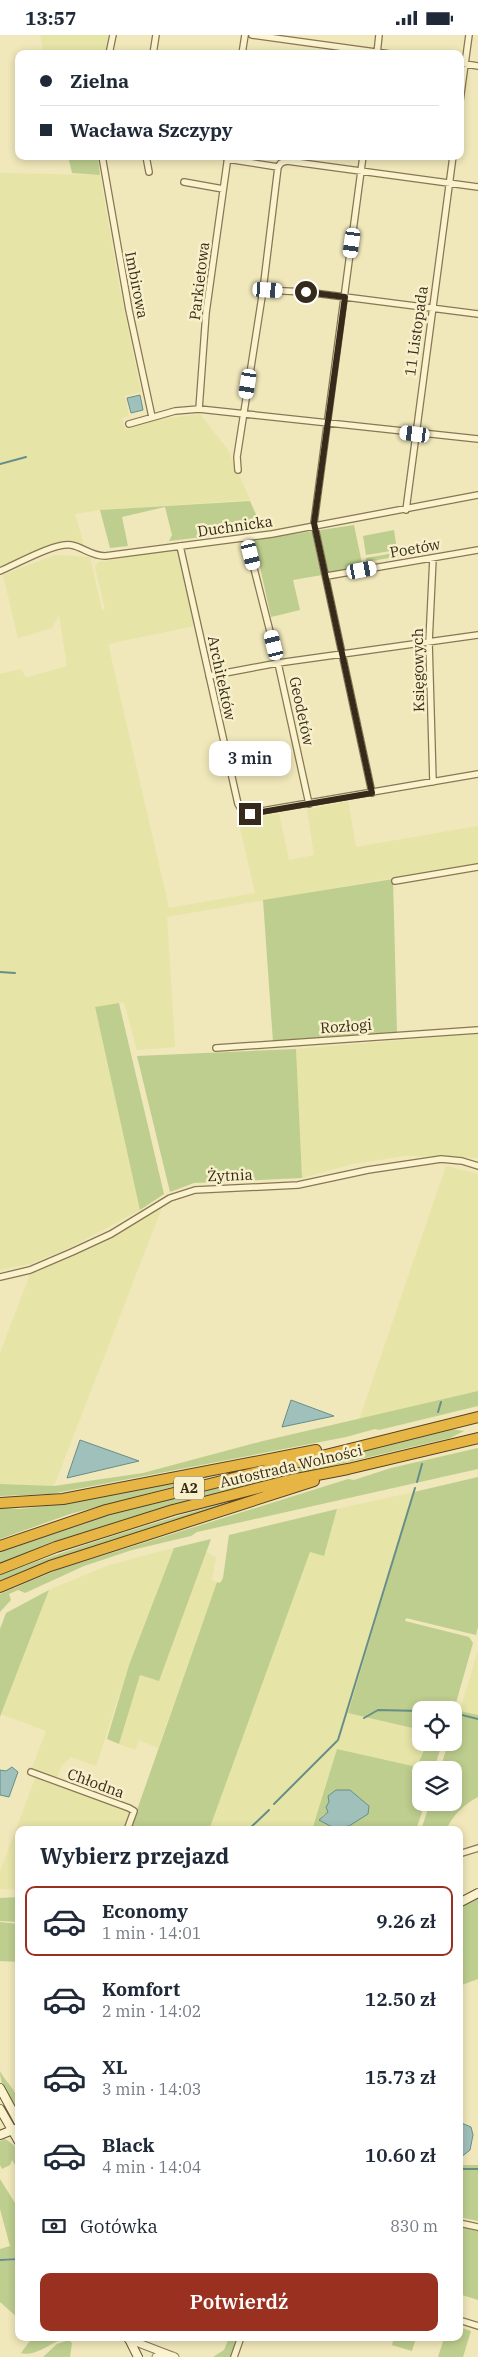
<!DOCTYPE html>
<html lang="pl">
<head>
<meta charset="utf-8">
<style>
  body { margin:0; font-family:"IBM Plex Serif",serif; background:#f2f2f3; color:#1f2937; height:100vh; display:flex; flex-direction:column; font-size:19px; white-space:nowrap }
  * { box-sizing:border-box; margin:0 }
  p { font-size:16px; color:#747a83 }
  .icon { flex:none; width:28px; height:28px; fill:none; stroke:currentColor; stroke-width:2; stroke-linecap:round; stroke-linejoin:round }
  .map { position:relative; flex:1; overflow:hidden }
  .sheet { position:absolute; left:15px; top:1791px; width:448px; height:515px; display:flex; flex-direction:column; background:#fff; border-radius:10px; box-shadow:0 2px 8px #0003 }
  .sheet>* { flex:none }
  .top-card { position:absolute; left:15px; top:15px; width:449px; height:110px; border-radius:10px; box-shadow:0 2px 8px #0003; display:grid; align-content:center; height:110px; padding:0 25px; background:#fff }
  .fabs { position:absolute; left:412px; top:1666px; display:grid; gap:10px }
  .fabs a { display:grid; place-items:center; width:50px; height:50px; border-radius:10px; background:#fff; box-shadow:0 2px 8px #0003; font-size:25px }
  .end { position:absolute; width:22px; height:22px; margin:-11px; border:6px solid #362b1a; background:#fff; box-shadow:0 0 0 2px #fff }
  .from { border-radius:50% }
  .bubble { position:absolute; height:35px; border-radius:10px; background:#fff; box-shadow:0 2px 8px #0003; font-size:16px; font-weight:600; line-height:35px; text-align:center }
  .car { position:absolute; width:15px; height:30px; margin:-15px -8px; border-radius:6px; box-shadow:0 0 4px 1px #0007; background:linear-gradient(#fff 24%,#345 0 40%,#fff 0 76%,#345 0 86%,#fff 0) }
  .top-card b { display:flex; align-items:center; gap:18px; height:48px; font-size:19px }
  .top-card b+b { border-top:1px solid #e0e1e3 }
  .top-card i { width:12px; height:12px; background:#1f2937 }
  ul { padding:0; list-style:none }
  li { display:flex; align-items:center; gap:15px; height:70px; margin:0 10px 8px; padding:0 15px; border:2px solid transparent; border-radius:10px }
  li div { flex:1 }
  li b { display:block; font-size:19px }
  li em { font-style:normal; font-weight:600 }
  li.current { border-color:#9a3020 }
  li>.icon { width:45px; height:45px; stroke-width:1.5 }
  h2 { padding:0 25px; font-size:22px; line-height:60px }
  .pay { display:flex; align-items:center; gap:12px; height:55px; padding:0 25px; font-size:19px }
  .pay p { margin-inline-start:auto }
  .button { display:flex; gap:10px; margin-top:auto; padding:10px 25px }
  .button a { flex:1; height:58px; border-radius:10px; background:#9a3020; color:#fff; font-size:20px; font-weight:600; line-height:58px; text-align:center }
  .status { display:flex; justify-content:space-between; align-items:center; height:35px; padding:0 25px; background:#fff; direction:ltr }
  .status svg { height:14px; fill:currentColor }
  .map>svg:first-child { display:block }
  .farmland { fill:#e6e4a7 }
  .green { fill:#bece8e; fill-rule:evenodd }
  .water { fill:#9fc0bb; stroke:#678e89 }
  .lines { fill:none; stroke-linecap:round; stroke-linejoin:round }
  .stream { stroke:#678e89; stroke-width:2 }
  .minor-casing { stroke:#887654; stroke-width:8 }
  .tertiary-casing { stroke:#887654; stroke-width:9 }
  .secondary-casing { stroke:#695737; stroke-width:10 }
  .motorway-casing { stroke:#554329; stroke-width:12 }
  .minor { stroke:#fbf3ce; stroke-width:5.5 }
  .tertiary { stroke:#fbf3ce; stroke-width:7 }
  .secondary { stroke:#fbf3ce; stroke-width:8 }
  .motorway { stroke:#e7b543; stroke-width:10 }
  .route { stroke:#362b1a; stroke-width:6 }
  .labels { text-anchor:middle; dominant-baseline:central; stroke-width:5; stroke-linejoin:round; paint-order:stroke }
  .shield { fill:#f7f0ca; stroke:#70664f; stroke-width:1 }
  .shield-label { font-size:14px; font-weight:bold; fill:#362b1a }
  .street-label { font-size:15px; fill:#362b1a; stroke:#f7f0ca }
</style>
</head>
<body>
<div class="status"><b>13:57</b><svg viewBox="0 0 49 12"><path d="M0 12V9h3v3zM5 12V6h3v6zM10 12V3h3v9zM15 12V0h3v12zM26 1h20v11H26zM47 4h2v5h-2z"/></svg></div>
<div class="map">
<svg width="478" height="2322" viewBox="0 0 478 2322">
  <rect width="100%" height="100%" fill="#f0e7ba"/>
  <path class="farmland" d="M40,0H108L105,19H44Z
    M0,138L100,140L119,250L141,357L125,361L129,381L122,383L125,395L148,386L200,379L228,415L250,465L100,475L75,479L84,510L73,508L57,509L0,531Z
    M171,515L180,517L194,591L108,609L169,873L255,858L238,784L279,779L289,825L314,820L307,775L348,766L356,812L478,791V828L167,882L175,1012L137,1015L124,967L95,973L140,1175L71,1212L30,1229L0,1235V639L21,634L26,643L67,631L59,580L52,593L18,603L3,540L55,520L90,522L102,575L105,574L95,532L98,527Z
    M478,999V1123L405,1121L352,1129L302,1143L296,1014Z
    M446,1131L478,1139V1356L359,1385Z
    M163,1170L54,1451L0,1449V1318L31,1237L110,1203Z
    M414,1457L348,1678L421,1695V1708H427L417,1732L337,1714L312,1795H209L310,1517L324,1521L337,1474Z
    M174,1513L129,1630L96,1731L71,1722L62,1730L56,1745L31,1736L46,1696L1,1679L49,1555L109,1530Z
    M206,1517L216,1522L212,1545L217,1547L158,1713L139,1705L135,1715L119,1709L140,1640L159,1646Z
    M478,1615V1680L460,1676Z
    M36,1741L129,1775V1781L125,1795H19V1855L0,1854V1837Z"/>
  <path class="green" d="M68,121H98L100,140L72,138Z
    M250,466L263,495L169,506L172,500L165,472L122,482L128,511L110,513L100,475Z
    M354,490L363,533L293,545L300,575L271,582L254,505Z
    M394,495L397,515L366,520L363,501Z
    M422,513V517L366,527V523Z
    M393,844L397,997L273,1007L263,865Z
    M119,968L164,1159L140,1175L95,972Z
    M296,1014L302,1143L194,1148L170,1157L137,1021Z
    M478,1356V1371L379,1395L375,1394L346,1402L51,1459L0,1461V1449L54,1451L143,1438L263,1406Z
    M451,1394L464,1396L450,1403L234,1454L119,1486L0,1529V1515L90,1483Z
    M478,1413V1434L197,1497L191,1501L132,1515L84,1531L25,1558L18,1555L9,1559L11,1565L0,1577V1559L57,1535L348,1444L354,1445L391,1433Z
    M244,1433L70,1479L0,1504V1473L20,1474L62,1469Z
    M478,1442V1592L476,1600L406,1583L405,1586L469,1602L473,1608L454,1675H421V1695L348,1678L414,1457Z
    M263,1458L62,1523L0,1547V1540C86,1508 173,1481 263,1458Z
    M337,1474L324,1521L310,1517L209,1795H130L217,1547L220,1548L223,1543L229,1500Z
    M211,1504L159,1646L140,1640L119,1709L107,1704L129,1630L174,1513Z
    M49,1555L1,1679L0,1682V1594L6,1578Z
    M460,1676L478,1680V1762C463,1770 453,1780 446,1795H421L430,1768H454V1735H440L448,1708H454V1690Z
    M427,1708H442L434,1735H421V1768H425L416,1795H312L337,1714L417,1732ZM350,1755L369,1771C350,1790 346,1801 320,1785L323,1780L329,1777V1767Z
    M19,1862V1887L0,1886V1863Z
    M478,1863V1944L459,1951V1873Z
    M0,1887L19,1889V1927L0,1926Z
    M0,2036C8,2051 19,2055 19,2076C10,2066 0,2051 0,2036Z
    M5,2104C21,2113 19,2120 19,2137L12,2125L10,2130L2,2134L0,2130V2106Z
    M459,2130H478V2186L459,2182Z
    M0,2144L15,2168L19,2167V2223L0,2224V2214L10,2211L0,2174Z
    M459,2192L478,2196V2265L459,2259Z
    M19,2225V2284L0,2267V2226Z
    M459,2292L471,2296L463,2322H438L444,2303L459,2302Z
    M32,2303L66,2302V2303C50,2307 37,2322 21,2318Z
    M229,2303H239L232,2322H213L224,2315Z
    M394,2303H416L412,2316L392,2310Z
    M69,2305L72,2308L70,2322H43L57,2309Z"/>
  <path class="water" d="M140,360L143,375L131,378L127,363Z
    M291,1365L334,1381L282,1392Z
    M80,1405L139,1426L67,1443Z
    M12,1732L18,1737L9,1762L0,1760V1735L6,1736Z
    M336,1755H350L369,1771L368,1779L349,1791L334,1793L319,1785L328,1777L326,1772L329,1767L328,1761Z
    M459,2087L471,2092L473,2100L470,2115L460,2123Z"/>
  <g class="lines">
    <path class="stream" d="M0,429L26,422
      M0,937L15,938
      M438,1377L441,1367
      M417,1447L422,1429
      M458,1679L478,1684
      M364,1683L378,1675L421,1676
      M338,1705L415,1453
      M274,1769L337,1706
      M248,1795L269,1775
      M459,2134H478
      M0,2225L19,2224"/>
    <g class="minor-casing">
      <path id="minor" d="M252,0L390,19
        M109,19L113,0
        M153,19L156,0
        M242,19L245,0
        M377,19L379,0
        M460,28L478,31
        M460,66L469,0
        M102,121L129,275L152,382
        M146,121L149,137
        M363,121L314,488L372,758
        M227,124L278,132
        M278,132L281,128L287,126L478,152
        M184,147L223,154
        M263,255L306,257L478,279
        M199,374L206,278L228,121
        M129,389L175,376L199,374L478,404
        M238,435L237,422L263,255L278,132
        M406,475L453,121
        M246,502L278,628L309,769
        M180,511L238,769L244,779L478,739
        M433,523L429,607L433,747
        M0,536C17,529 53,508 71,510C83,512 91,521 105,521L272,499L478,460
        M327,541L478,515
        M209,641L278,628L478,600
        M395,846L478,832
        M216,1013L478,995
        M0,1242L30,1235L72,1217L111,1199L170,1163L195,1155L298,1150L368,1135L441,1124L462,1126L478,1131
        M31,1737L129,1773L134,1776L127,1795
        M459,1819L478,1813
        M459,2188L478,2192
        M459,2285L478,2291
        M234,2322L241,2302"/>
    </g>
    <g class="tertiary-casing">
      <path id="tertiary" d="M128,2304L175,2322
        M156,2322L173,2321"/>
    </g>
    <g class="secondary-casing">
      <path id="secondary" d="M459,1868L478,1858
        M0,2053L19,2088
        M0,2074L19,2107
        M0,2100L15,2094
        M128,2302L138,2322"/>
    </g>
    <g class="motorway-casing">
      <path id="motorway" d="M0,1468L63,1464L316,1415
        M0,1511L106,1475L478,1382
        M0,1534L56,1512L173,1475L286,1446L348,1434L478,1403
        M0,1552L50,1531L314,1446"/>
    </g>
    <use href="#minor" class="minor"/>
    <use href="#tertiary" class="tertiary"/>
    <use href="#secondary" class="secondary"/>
    <use href="#motorway" class="motorway"/>
  </g>
  <g class="lines">
    <path class="route" d="M250,779L372,758L314,488L345,262L306,257"/>
  </g>
  <g class="labels">
    <rect class="shield" x="174" y="1441.5" width="30" height="23" rx="4"/>
    <g class="shield-label">
      <text x="189" y="1453">A2</text>
    </g>
    <g class="street-label">
      <text transform="translate(199 246) rotate(-83)">Parkietowa</text>
      <text transform="translate(137 250) rotate(79)">Imbirowa</text>
      <text transform="translate(416 296) rotate(-82)">11 Listopada</text>
      <text transform="translate(235 491) rotate(-8)">Duchnicka</text>
      <text transform="translate(415 513) rotate(-10)">Poetów</text>
      <text transform="translate(418 635) rotate(-91)">Księgowych</text>
      <text transform="translate(222 643) rotate(78)">Architektów</text>
      <text transform="translate(302 676) rotate(78)">Geodetów</text>
      <text transform="translate(346 991) rotate(-4)">Rozłogi</text>
      <text transform="translate(230 1140) rotate(-2)">Żytnia</text>
      <text transform="translate(291 1431) rotate(-13)">Autostrada Wolności</text>
      <text transform="translate(96 1748) rotate(20)">Chłodna</text>
    </g>
  </g>
</svg>
<div class="fabs">
<a><svg class="icon" aria-label="locate" viewBox="0 0 24 24"><circle cx="12" cy="12" r="6"/><path d="M12 2v4M12 18v4M2 12h4M18 12h4"/></svg></a>
<a><svg class="icon" aria-label="layers" viewBox="0 0 24 24"><path d="M12 4l9 5-9 5-9-5zM3 14l9 5 9-5"/></svg></a>
</div>
<i class="end from" style="left:306px;top:257px"></i>
<i class="end" style="left:250px;top:779px"></i>
<div class="bubble" style="left:209px;top:706px;width:82px">3 min</div>
<i class="car" style="left:352px;top:208px;rotate:188deg"></i>
<i class="car" style="left:268px;top:255px;rotate:93deg"></i>
<i class="car" style="left:248px;top:349px;rotate:189deg"></i>
<i class="car" style="left:415px;top:399px;rotate:277deg"></i>
<i class="car" style="left:251px;top:520px;rotate:166deg"></i>
<i class="car" style="left:362px;top:535px;rotate:80deg"></i>
<i class="car" style="left:274px;top:610px;rotate:346deg"></i>
<div class="top-card">
<b><i class="from"></i>Zielna</b>
<b><i></i>Wacława Szczypy</b>
</div>
<section class="sheet">
<h2>Wybierz przejazd</h2>
<ul>
<li class="current"><svg class="icon" aria-label="car" viewBox="0 0 24 24"><path d="M5 17H2v-5l4-1 3-4h7l3 4 3 1v5h-3M9 17h6M6 11h13"/><circle cx="7" cy="17" r="2"/><circle cx="17" cy="17" r="2"/></svg><div><b>Economy</b><p>1 min · 14:01</p></div><em>9.26 zł</em></li>
<li><svg class="icon" aria-label="car" viewBox="0 0 24 24"><path d="M5 17H2v-5l4-1 3-4h7l3 4 3 1v5h-3M9 17h6M6 11h13"/><circle cx="7" cy="17" r="2"/><circle cx="17" cy="17" r="2"/></svg><div><b>Komfort</b><p>2 min · 14:02</p></div><em>12.50 zł</em></li>
<li><svg class="icon" aria-label="car" viewBox="0 0 24 24"><path d="M5 17H2v-5l4-1 3-4h7l3 4 3 1v5h-3M9 17h6M6 11h13"/><circle cx="7" cy="17" r="2"/><circle cx="17" cy="17" r="2"/></svg><div><b>XL</b><p>3 min · 14:03</p></div><em>15.73 zł</em></li>
<li><svg class="icon" aria-label="car" viewBox="0 0 24 24"><path d="M5 17H2v-5l4-1 3-4h7l3 4 3 1v5h-3M9 17h6M6 11h13"/><circle cx="7" cy="17" r="2"/><circle cx="17" cy="17" r="2"/></svg><div><b>Black</b><p>4 min · 14:04</p></div><em>10.60 zł</em></li>
</ul>
<div class="pay"><svg class="icon" aria-label="cash" viewBox="0 0 24 24"><path d="M3 7h18v10H3z"/><circle cx="12" cy="12" r="2"/></svg>Gotówka<p>830 m</p></div>
<div class="button"><a>Potwierdź</a></div>
</section>
</div>
</body>
</html>
